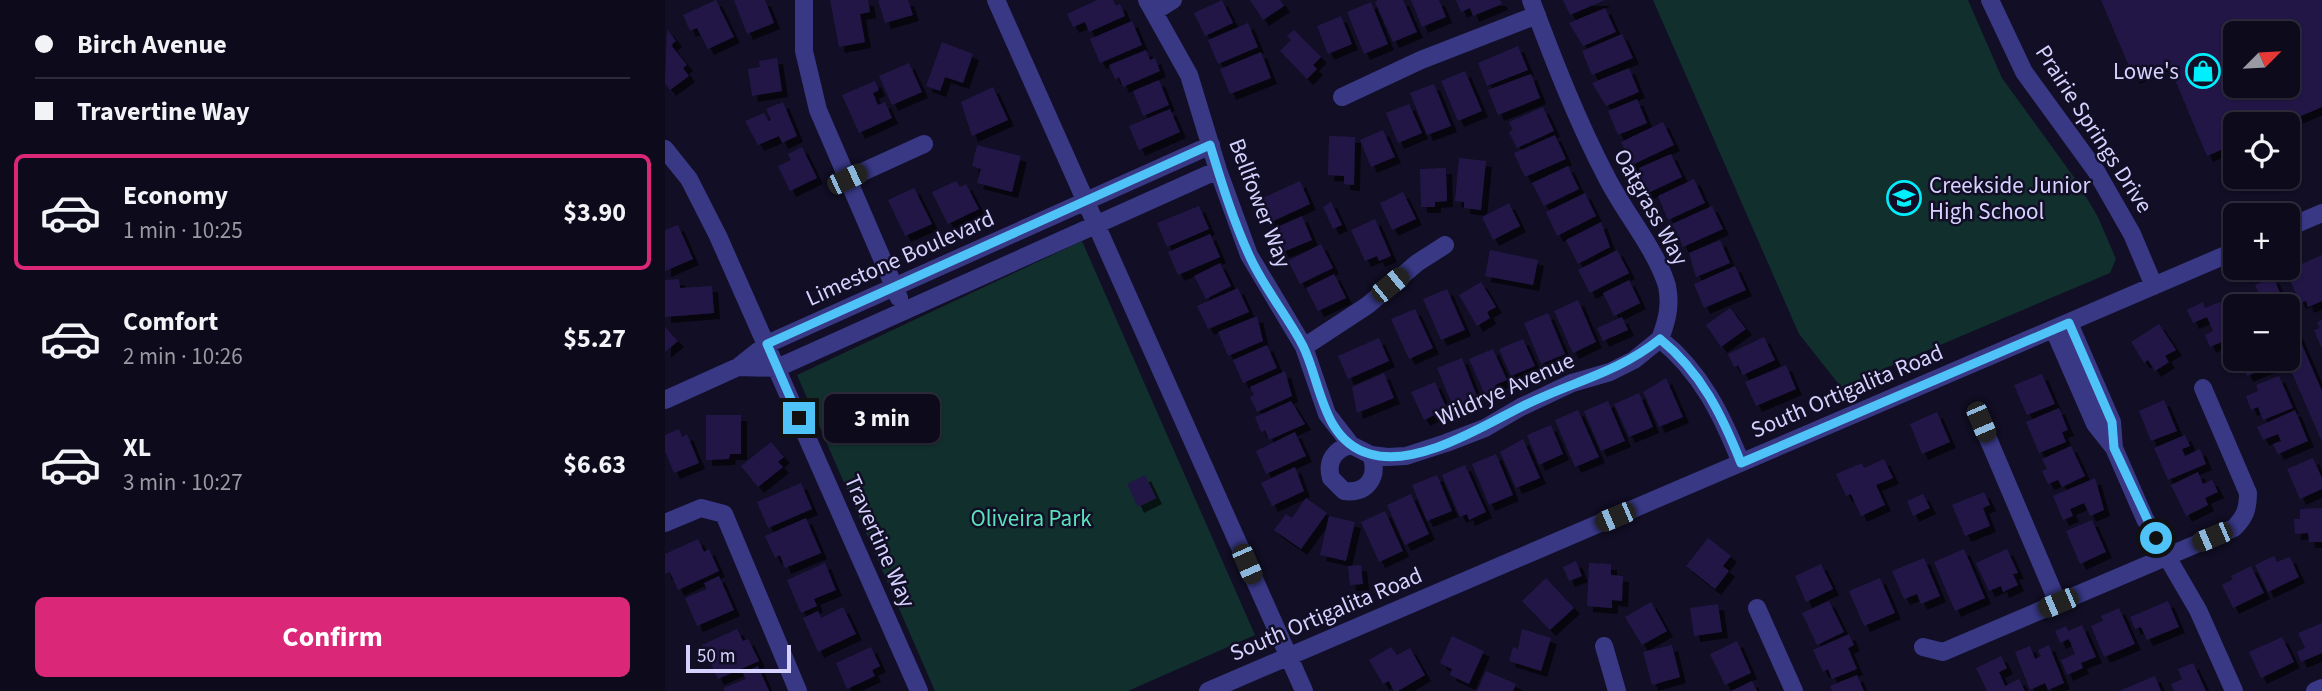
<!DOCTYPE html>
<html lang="en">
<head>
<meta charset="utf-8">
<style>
  body { margin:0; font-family:"Source Sans 3",sans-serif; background:#161325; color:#f1f3f6; height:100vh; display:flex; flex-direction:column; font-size:26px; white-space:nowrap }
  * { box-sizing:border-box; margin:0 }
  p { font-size:23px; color:#9a9aa3 }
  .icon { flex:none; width:38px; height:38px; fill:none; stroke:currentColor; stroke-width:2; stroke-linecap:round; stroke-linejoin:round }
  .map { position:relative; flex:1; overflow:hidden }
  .panel { display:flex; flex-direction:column; background:#0d0a1c; width:665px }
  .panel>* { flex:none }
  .top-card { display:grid; align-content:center; height:154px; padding:0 35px; background:#0d0a1c }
  .needle { width:46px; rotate:66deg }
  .tools { position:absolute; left:1558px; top:21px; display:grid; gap:14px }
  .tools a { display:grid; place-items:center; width:77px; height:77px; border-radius:10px; background:#0d0a1c; box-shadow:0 2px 5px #0004,0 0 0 2px #2d2b3b; font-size:35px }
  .scale { position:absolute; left:21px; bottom:18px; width:105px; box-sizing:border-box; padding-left:7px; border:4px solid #d5d2ff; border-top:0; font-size:19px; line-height:24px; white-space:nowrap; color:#d5d2ff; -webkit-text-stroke:5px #110e25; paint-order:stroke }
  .end { position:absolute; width:32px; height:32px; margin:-16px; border:9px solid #4fc3f7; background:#111; box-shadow:0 0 0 4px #111 }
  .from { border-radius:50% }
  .bubble { position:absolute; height:49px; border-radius:10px; background:#0d0a1c; box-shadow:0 2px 5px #0004,0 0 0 2px #2d2b3b; font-size:23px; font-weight:700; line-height:49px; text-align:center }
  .car { position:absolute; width:21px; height:42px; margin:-21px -10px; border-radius:9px; box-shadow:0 0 5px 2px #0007; background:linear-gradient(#222 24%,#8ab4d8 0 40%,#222 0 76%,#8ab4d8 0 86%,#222 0) }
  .top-card b { display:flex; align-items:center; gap:24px; height:66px; font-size:26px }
  .top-card b+b { border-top:2px solid #2d2b3b }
  .top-card i { width:18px; height:18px; background:#f1f3f6 }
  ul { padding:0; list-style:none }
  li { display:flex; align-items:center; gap:21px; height:116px; margin:0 14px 10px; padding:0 21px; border:4px solid transparent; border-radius:10px }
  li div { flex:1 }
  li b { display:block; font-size:26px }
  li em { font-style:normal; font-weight:700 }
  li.current { border-color:#db2777 }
  li>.icon { width:63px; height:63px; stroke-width:1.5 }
  .button { display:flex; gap:14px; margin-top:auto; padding:14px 35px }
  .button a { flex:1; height:80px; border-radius:10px; background:#db2777; color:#fff; font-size:28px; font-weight:700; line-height:80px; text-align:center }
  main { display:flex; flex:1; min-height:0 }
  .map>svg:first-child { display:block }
  .green { fill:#112f2d }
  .building { fill:#211946; fill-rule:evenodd; filter:url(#shadow) }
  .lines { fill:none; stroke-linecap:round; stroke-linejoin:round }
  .minor { stroke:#383885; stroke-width:18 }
  .route { stroke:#4fc3f7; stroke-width:9 }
  .labels { text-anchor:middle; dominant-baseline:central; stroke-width:5; stroke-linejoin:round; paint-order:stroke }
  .poi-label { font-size:23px; fill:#d5d2ff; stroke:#110e25; text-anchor:end }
  .street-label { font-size:23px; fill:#d5d2ff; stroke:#110e25 }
  .park-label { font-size:23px; fill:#5ae3ba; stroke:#110e25 }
</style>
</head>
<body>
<main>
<section class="panel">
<div class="top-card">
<b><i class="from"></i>Birch Avenue</b>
<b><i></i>Travertine Way</b>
</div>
<ul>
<li class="current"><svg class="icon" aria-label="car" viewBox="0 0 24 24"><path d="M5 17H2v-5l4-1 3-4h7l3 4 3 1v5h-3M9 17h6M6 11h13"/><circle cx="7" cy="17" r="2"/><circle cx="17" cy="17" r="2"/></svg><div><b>Economy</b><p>1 min · 10:25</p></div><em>$3.90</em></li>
<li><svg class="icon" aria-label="car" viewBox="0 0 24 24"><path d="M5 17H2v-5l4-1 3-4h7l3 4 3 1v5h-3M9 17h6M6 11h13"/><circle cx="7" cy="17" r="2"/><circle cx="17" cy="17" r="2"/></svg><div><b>Comfort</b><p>2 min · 10:26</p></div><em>$5.27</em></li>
<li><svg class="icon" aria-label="car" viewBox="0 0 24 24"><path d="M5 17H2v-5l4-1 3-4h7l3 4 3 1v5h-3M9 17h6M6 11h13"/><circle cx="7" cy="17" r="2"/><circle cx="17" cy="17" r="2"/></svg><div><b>XL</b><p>3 min · 10:27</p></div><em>$6.63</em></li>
</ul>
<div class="button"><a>Confirm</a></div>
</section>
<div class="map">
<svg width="1657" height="691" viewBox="0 0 1657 691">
  <defs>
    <filter id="shadow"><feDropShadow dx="6" dy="6" stdDeviation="0" flood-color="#0009"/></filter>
  </defs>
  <rect width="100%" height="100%" fill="#110e25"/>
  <path class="green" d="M988,0H1303L1337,78L1411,180L1433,217L1451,259L1445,273L1176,387L1134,334Z
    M417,241L590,635L463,691H270L132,375Z"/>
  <path class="building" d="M51,0L69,37L43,49L32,28L25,31L18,15Z
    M69,0H100L109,23L82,34Z
    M165,0H203L205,12L195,14L200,42L174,47Z
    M213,0H243L248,15L220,23Z
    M432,0H448L451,6L455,4L460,16L424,32L420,22L408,27L402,14Z
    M557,0L568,23L540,36L529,13Z
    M585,0H615L619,6L598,20Z
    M713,0H738L752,32L728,42L710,2Z
    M746,0H774L781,17L757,27Z
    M791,0H835L837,4L808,16L805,8L796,12Z
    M898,0H940L905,15Z
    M1436,0H1657V107L1617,124H1570V144L1542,156L1503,63L1469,78ZM1570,33H1622V86H1570Z
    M706,2L723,44L699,54L682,12Z
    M940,8L951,32L918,46L904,23Z
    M676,16L687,44L663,54L652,26Z
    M467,21L477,45L435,63L425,39Z
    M583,23L593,47L553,64L543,40Z
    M2,29L11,41L6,45L22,65L18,68L24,76L5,90L0,83Z
    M629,30L656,57L648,65L652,69L642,79L615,51L626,40L622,36Z
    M957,34L968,58L927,75L917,51Z
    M277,42L308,54L298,83L280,77L275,91L261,86Z
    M853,46L863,70L822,86L813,63Z
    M481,50L485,60L490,58L495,71L458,87L454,77L450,79L444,65Z
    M596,52L606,78L565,94L555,69Z
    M112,58L117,91L87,96L83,69L95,67L94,61Z
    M244,63L257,92L227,105L214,76Z
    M964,68L974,92L941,106L927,83Z
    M800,71L817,111L793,121L776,81Z
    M866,74L875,98L833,115L823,90Z
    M494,80L504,105L478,116L468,91Z
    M210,81L214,90L208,93L213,105L220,102L227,118L194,133L177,95Z
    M769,84L786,126L762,135L745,93Z
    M328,87L343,120L307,136L296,102Z
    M972,99L982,123L953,135L943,111Z
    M118,102L132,136L117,143L114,136L93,145L80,121L99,113L103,121L106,120L101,109Z
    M744,104L757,133L733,143L721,113Z
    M878,107L889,131L852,148L844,132L848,130L844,122Z
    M505,109L515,132L474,150L464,126Z
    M998,122L1009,145L967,165L956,142Z
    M718,130L730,157L706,167L695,140Z
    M890,135L901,159L860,177L849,153Z
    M664,136L690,137L689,185L679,184V176L663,175Z
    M312,145L356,156L347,192L312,183L316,169L307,166Z
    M137,147L152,178L125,191L113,166L126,160L123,154Z
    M1006,154L1017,177L981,194L974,168Z
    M794,158L821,161L816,210L799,208V202L790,201Z
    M903,166L914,189L879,206L867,183Z
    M781,168L782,201L770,202V207H756L755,169Z
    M1029,179L1040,203L1003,220L993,196Z
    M291,181L295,187L301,184L314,209L283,224L267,192Z
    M635,181L645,204L604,223L593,200Z
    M249,188L267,224L240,236L223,200Z
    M738,192L751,219L727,230L715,203Z
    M920,193L931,216L892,236L881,212Z
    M666,202L677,225L668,229L658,207Z
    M844,203L855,226L828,240L817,217Z
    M534,206L544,229L502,247L492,223Z
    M1047,206L1058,229L1018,247L1007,224Z
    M637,216L647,240L618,252L608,229Z
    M710,219L726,256L714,261L712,256L700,261L686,230Z
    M936,222L945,247L913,264L901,240Z
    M13,225L28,259L0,271V230Z
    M545,234L555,257L513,275L503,252Z
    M1055,240L1065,263L1031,277L1024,253Z
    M656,244L668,268L635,284L623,261Z
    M825,250L873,260L868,285L820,276Z
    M952,250L964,273L925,293L913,270Z
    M1657,255V301L1643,307L1641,301L1635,303L1621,271Z
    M555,263L566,286L541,299L529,276Z
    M1070,266L1081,290L1039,308L1029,284Z
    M669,274L681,298L653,311L641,288Z
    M1608,277L1621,306H1599L1590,285Z
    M14,279L15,288L47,286L49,313L0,317V280Z
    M964,280L975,303L949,316L938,293Z
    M816,282L831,307L822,312L825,318L812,326L794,295Z
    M573,288L584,312L543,329L532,306Z
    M782,289L800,330L776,340L758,299Z
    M913,300L931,342L908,353L889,311Z
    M1538,302L1540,308L1555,302L1570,336L1545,347L1540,335L1548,331L1542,317L1528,323L1522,310Z
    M1065,308L1081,329L1056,347L1041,325Z
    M750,309L768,348L744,359L726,319Z
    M1622,310L1657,391V442L1621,359Z
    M883,313L900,354L876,364L859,323Z
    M592,316L598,341L563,356L553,332Z
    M957,317L963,330L938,341L932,328Z
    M1657,320V349L1649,330L1655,328L1652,322Z
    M1494,324L1511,350L1500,356L1504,362L1490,371L1483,360L1479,363L1466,342Z
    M0,327L13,341L0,352Z
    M1099,337L1110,360L1078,375L1073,365L1069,367L1063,354Z
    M714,338L724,361L683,379L673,356Z
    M858,339L870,366L846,376L834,349Z
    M602,345L612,368L578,383L568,360Z
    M828,349L842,380L830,385L832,390L820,395L804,359Z
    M797,358L813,399L789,409L772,368Z
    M1575,359H1606L1609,365L1582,376Z
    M1121,365L1131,389L1091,406L1080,382Z
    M620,371L627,396L592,412L585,397L589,395L585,387Z
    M719,373L729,398L692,413L687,387Z
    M1377,374L1390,404L1362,415L1349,385Z
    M1614,376L1628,408L1598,420L1593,407L1586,410L1581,396L1593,391L1591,385Z
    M1001,378L1018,417L994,427L978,392Z
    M770,382L782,409L759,420L746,392Z
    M974,393L988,427L964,437L949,404Z
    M1499,400L1512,431L1486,441L1474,411Z
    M626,401L640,424L604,440L600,430L596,432L590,417Z
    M943,401L960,441L936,451L919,411Z
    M1394,408L1403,430L1397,432L1401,442L1374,453L1361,422Z
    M913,410L934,457L910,467L890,420Z
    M1630,410L1643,441L1613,454L1608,444L1616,441L1613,434L1598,440L1592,427Z
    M1272,412L1285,442L1257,454L1245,424Z
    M41,415H76V454H65L64,459L41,460Z
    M886,425L898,454L874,465L862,435Z
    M14,429L17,437L22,434L34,463L9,473L0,451V435Z
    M630,432L641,456L601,474L591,451Z
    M1520,435L1525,446L1517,449L1520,456L1535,449L1541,464L1503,480L1489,448Z
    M858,439L875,478L851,488L835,452Z
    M106,442L119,457L113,462L118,467L93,487L76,466Z
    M1406,446L1420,476L1397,487L1393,480L1383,484L1377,471L1382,469L1377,459Z
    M831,454L848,495L824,505L807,464Z
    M1648,458L1657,478V489L1635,499L1622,469Z
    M1219,459L1228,478L1211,485L1220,505L1196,516L1186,494L1181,496L1171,474L1197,463L1199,468Z
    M800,465L821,512L804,520L802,514L795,517L777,475Z
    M630,467L639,491L607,506L596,483Z
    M1533,472L1538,484L1547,480L1553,492L1540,498L1543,505L1521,516L1506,485Z
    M480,475L491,498L473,507L462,484Z
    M772,475L787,511L762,521L747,485Z
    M1430,478L1439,510L1425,516L1419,503L1405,509L1408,516L1398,520L1388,496Z
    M136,483L147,509L103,528L92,502Z
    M1319,492L1325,505L1318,508L1325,526L1300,536L1287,505Z
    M746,494L764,534L740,545L722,505Z
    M1258,494L1265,508L1248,516L1242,501Z
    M641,498L662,513L636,549L609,530L621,514L627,518Z
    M1657,508V542H1644L1643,533L1630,534L1629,519H1635V509Z
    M720,511L738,551L714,562L696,522Z
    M664,516L690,522L681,561L655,555Z
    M141,518L156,553L120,568L115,555L110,558L100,536Z
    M1427,520L1441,552L1415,564L1401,531Z
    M1043,538L1066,556L1058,566L1064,571L1050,589L1021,566Z
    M33,539L39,552L44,549L54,571L13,590L5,572L0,574V554Z
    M1299,549L1320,598L1290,611L1269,562Z
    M1342,549L1353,573L1348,574L1353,585L1338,592L1336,586L1324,591L1311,563Z
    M1609,556L1612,562L1625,557L1634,577L1603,592L1590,565Z
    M1259,558L1275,596L1256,604L1252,594L1239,599L1227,571Z
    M911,561L917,576L904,581L898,567Z
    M160,563L171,590L149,599L152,606L136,613L122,580Z
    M924,563L946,564V575L958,576L957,601L947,600V608L922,606Z
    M1156,564L1168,589L1141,602L1130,576Z
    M696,565L698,584L685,585L683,566Z
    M1586,566L1599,593L1568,608L1557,585L1568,579L1566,576Z
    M54,576L69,610L32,626L20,598L42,589L39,583Z
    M881,578L909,608L885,630L857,601Z
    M1215,578L1230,613L1199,626L1184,591Z
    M1164,601L1179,632L1152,645L1137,613Z
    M1503,601L1514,627L1482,640L1476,627L1470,629L1465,617Z
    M986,602L1002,631L977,645L960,617Z
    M1053,604L1057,632L1029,636L1025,608Z
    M178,607L191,634L153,652L138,618L153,611L156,618Z
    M1454,608L1470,644L1439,657L1426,626L1438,621L1436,616Z
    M1657,623V653L1636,662L1632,652L1640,648L1633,633Z
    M1417,625L1431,657L1416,663L1418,668L1402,675L1396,660L1410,654L1404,639L1395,643L1390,631L1401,626L1403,631Z
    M72,629L78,641L83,639L94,661L53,679L37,645Z
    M857,629L886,638L876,671L844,661L848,647L853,649Z
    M1184,634L1189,645L1183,648L1192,669L1167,679L1163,669L1158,672L1148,650Z
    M787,636L819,651L804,684L785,675L787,669L775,663Z
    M1617,637L1629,662L1596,678L1584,652Z
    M1072,641L1086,673L1060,685L1045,654Z
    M1007,645L1015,677L987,685L978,652Z
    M1384,645L1399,683L1383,690L1380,683L1365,690L1350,652L1365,646L1370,659L1376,656L1373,650Z
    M206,647L215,666L207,670L210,676L182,689L171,663Z
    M726,647L732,655L745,648L760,675L733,691H729L724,681L718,684L704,660Z
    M1336,656L1342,668L1334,672L1340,686L1354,679L1360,691H1322L1311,668Z
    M1528,663L1541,691H1509L1506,684L1517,679L1513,669Z
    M93,666L104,691H60L58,688L81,679L78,673Z
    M821,671L851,684L848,691H812Z
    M1192,675L1199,691H1167L1165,686Z
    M1490,676L1496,691H1454Z
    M1087,681L1092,691H1066Z"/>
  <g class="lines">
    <path class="minor" d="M139,0V51L153,110L234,298
      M331,0L639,691
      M482,0L524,75L553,170L584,255L639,347L662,414L686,445L706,455L723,457L741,456L781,443L820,428L856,407L907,383L945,372L969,360L995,339
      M866,0C889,61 912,121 942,178C959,212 992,251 1002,286C1006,305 1002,321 995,339
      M1325,0L1359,72L1431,171L1467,234L1489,286
      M489,12L508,0
      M677,97L756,60L872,15
      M0,149L24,179L53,236L254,691
      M182,179L259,144
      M1622,228L1657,213
      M1404,323L1447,422L1449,448
      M1389,330L1430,424L1449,448L1480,519L1533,610L1569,691
      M995,339C1036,372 1057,415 1076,463
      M639,347L703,305L752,263L780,245
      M73,367L112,368L553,170
      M0,400L73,367L102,344L546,145
      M1316,422L1393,603
      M686,445C670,449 661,461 666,478L679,491C703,494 714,476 706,455
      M0,523L36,508L59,514L133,691
      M1092,608L1129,691
      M939,646L952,691
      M1258,647L1278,652L1569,528C1580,517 1583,509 1583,493L1538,388
      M543,691L1570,251
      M1650,691L1657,688"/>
  </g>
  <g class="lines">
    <path class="route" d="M134,418L102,344L545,145C556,181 568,220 584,255C598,287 622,315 638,346C656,382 657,441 705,454C752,468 818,426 858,406C908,381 951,374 995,339C1036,372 1057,415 1076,463L1404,323L1447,422L1449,448L1491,538"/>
  </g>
  <defs>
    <g id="shop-ring" transform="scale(1.75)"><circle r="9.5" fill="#110e25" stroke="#00effd" stroke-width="1.5"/><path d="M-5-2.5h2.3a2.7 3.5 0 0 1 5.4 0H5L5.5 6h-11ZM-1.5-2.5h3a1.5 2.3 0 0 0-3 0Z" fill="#00effd"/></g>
    <g id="school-ring" transform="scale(1.75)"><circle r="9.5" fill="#110e25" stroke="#00effd" stroke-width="1.5"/><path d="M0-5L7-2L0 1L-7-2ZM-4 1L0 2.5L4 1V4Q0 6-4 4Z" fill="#00effd"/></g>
  </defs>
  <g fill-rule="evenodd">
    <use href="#shop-ring" x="1538" y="71"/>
    <use href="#school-ring" x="1239" y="198"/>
  </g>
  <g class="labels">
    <g class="poi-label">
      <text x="1514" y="71">Lowe's</text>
      <text x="1264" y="185" text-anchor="start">Creekside Junior<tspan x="1264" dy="26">High School</tspan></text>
    </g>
    <g class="street-label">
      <text transform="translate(1429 129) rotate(57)">Prairie Springs Drive</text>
      <text transform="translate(595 203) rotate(69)">Bellfower Way</text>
      <text transform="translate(986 207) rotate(61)">Oatgrass Way</text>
      <text transform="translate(235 258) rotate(-24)">Limestone Boulevard</text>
      <text transform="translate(840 389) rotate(-24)">Wildrye Avenue</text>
      <text transform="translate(1182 391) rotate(-23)">South Ortigalita Road</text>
      <text transform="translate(215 541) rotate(66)">Travertine Way</text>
      <text transform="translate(661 614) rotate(-23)">South Ortigalita Road</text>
    </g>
    <g class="park-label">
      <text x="366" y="518">Oliveira Park</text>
    </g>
  </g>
</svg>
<div class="tools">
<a><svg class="needle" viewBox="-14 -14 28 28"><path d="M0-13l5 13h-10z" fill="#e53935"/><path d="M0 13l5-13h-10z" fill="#9a9aa3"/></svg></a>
<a><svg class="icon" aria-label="locate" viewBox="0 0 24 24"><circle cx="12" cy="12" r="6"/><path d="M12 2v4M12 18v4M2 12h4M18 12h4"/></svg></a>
<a>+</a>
<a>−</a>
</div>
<div class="scale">50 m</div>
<i class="end from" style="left:1491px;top:538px"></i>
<i class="end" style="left:134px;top:418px"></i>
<div class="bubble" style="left:159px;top:394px;width:116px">3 min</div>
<i class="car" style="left:182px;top:179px;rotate:65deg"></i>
<i class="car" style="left:725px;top:285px;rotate:51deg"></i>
<i class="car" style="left:1316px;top:422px;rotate:157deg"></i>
<i class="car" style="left:950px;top:517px;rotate:247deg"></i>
<i class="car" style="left:1547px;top:537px;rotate:247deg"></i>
<i class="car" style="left:582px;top:564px;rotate:156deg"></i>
<i class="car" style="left:1393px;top:603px;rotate:247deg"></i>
</div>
</main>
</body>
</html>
